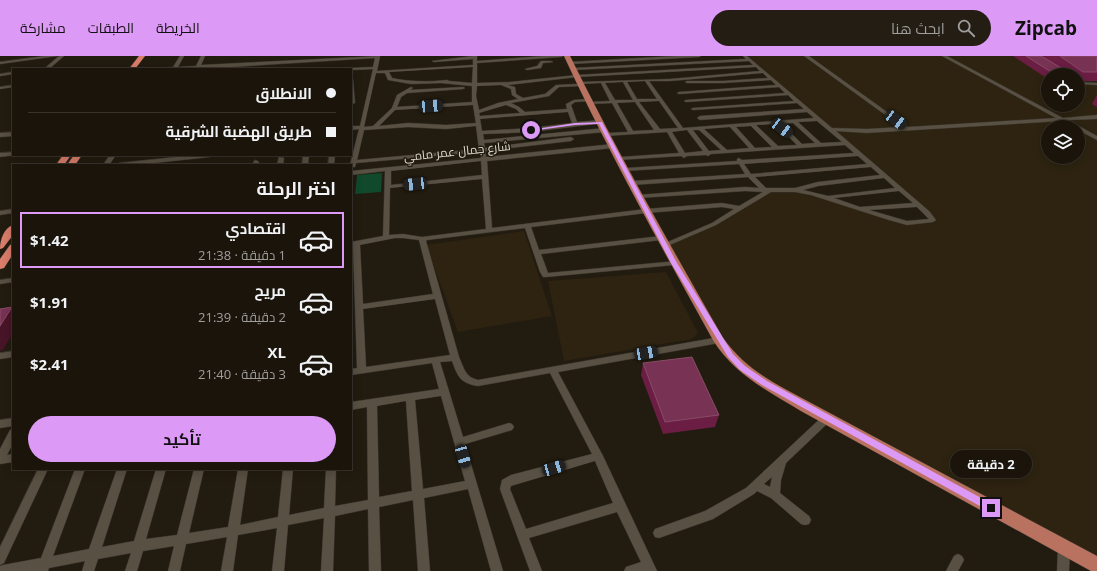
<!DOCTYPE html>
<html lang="ar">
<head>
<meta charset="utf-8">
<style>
  body { margin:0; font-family:"Open Sans",Cairo,sans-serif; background:#231d14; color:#f1f3f6; direction:rtl; height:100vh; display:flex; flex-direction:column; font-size:15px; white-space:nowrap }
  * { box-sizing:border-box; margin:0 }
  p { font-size:13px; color:#9f9e9d }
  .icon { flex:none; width:22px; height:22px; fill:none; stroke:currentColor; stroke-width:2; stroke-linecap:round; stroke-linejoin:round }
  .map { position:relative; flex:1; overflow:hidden; direction:ltr }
  .details { position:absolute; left:12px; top:108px; width:340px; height:306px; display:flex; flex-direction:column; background:#1a140b; border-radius:0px; box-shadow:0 2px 10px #0003,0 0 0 1px #38332c; direction:rtl }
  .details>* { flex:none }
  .guide { position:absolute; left:12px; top:12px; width:340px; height:88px; border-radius:0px; box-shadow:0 2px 10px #0003,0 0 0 1px #38332c; direction:rtl; display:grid; align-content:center; height:88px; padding:0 16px; background:#1a140b }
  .buttons { position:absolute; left:1041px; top:12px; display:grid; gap:8px }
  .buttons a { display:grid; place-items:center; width:44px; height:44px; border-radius:50%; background:#1a140b; box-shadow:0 2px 10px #0003,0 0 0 1px #38332c; font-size:20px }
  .end { position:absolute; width:18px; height:18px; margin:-9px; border:5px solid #dc99f5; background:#111; box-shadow:0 0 0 2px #111 }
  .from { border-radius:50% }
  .bubble { position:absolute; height:28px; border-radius:14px; background:#1a140b; box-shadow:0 2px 10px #0003,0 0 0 1px #38332c; font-size:13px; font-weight:700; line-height:28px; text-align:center; direction:rtl }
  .car { position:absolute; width:12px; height:24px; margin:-12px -6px; border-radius:5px; box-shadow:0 0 3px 1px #0007; background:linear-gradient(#222 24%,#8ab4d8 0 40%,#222 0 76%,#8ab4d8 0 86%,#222 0) }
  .guide b { display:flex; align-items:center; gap:14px; height:38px; font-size:15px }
  .guide b+b { border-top:1px solid #38332c }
  .guide i { width:10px; height:10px; background:#f1f3f6 }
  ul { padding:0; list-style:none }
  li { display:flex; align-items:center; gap:12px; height:56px; margin:0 8px 6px; padding:0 8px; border:2px solid transparent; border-radius:0px }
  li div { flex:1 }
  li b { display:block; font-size:15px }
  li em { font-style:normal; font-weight:700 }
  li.active { border-color:#dc99f5 }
  li>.icon { width:36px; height:36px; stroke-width:1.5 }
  h2 { padding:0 16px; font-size:18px; line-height:48px }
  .cta { display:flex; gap:8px; margin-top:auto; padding:8px 16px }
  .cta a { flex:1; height:46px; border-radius:24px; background:#dc99f5; color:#111; font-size:16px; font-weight:700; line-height:46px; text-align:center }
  header { display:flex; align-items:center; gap:24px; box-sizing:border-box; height:56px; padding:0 20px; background:#dc99f5; color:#111 }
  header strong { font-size:19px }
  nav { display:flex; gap:22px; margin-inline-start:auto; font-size:14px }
  .search { width:280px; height:36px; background:#231d14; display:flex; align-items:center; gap:10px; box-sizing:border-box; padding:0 14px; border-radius:22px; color:#9f9e9d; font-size:15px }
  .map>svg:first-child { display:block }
  .built { fill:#2d2310; fill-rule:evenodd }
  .green { fill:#10492b }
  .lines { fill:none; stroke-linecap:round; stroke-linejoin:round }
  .minor-casing { stroke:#3a352f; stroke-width:1 }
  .primary-casing { stroke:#3a352f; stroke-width:1 }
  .trunk-casing { stroke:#3a352f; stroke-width:1 }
  .minor { fill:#585042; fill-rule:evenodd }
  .primary { fill:#b97260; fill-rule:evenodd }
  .trunk { fill:#da7d6a; fill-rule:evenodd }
  .wall { fill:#6b1d43 }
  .shaded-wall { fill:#481428 }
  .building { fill:#783253; stroke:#884c67 }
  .route { fill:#dc99f5 }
  .labels { text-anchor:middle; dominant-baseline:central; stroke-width:3; stroke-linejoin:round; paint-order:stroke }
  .far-street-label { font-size:12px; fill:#e1dcd4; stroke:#221b0f }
</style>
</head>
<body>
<header>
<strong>Zipcab</strong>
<div class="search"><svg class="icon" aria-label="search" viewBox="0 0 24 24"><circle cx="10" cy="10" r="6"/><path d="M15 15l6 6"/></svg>ابحث هنا</div>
<nav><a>الخريطة</a><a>الطبقات</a><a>مشاركة</a></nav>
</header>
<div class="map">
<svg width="1097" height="515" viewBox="0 0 1097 515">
  <rect width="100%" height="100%" fill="#221b0f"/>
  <path class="built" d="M745,0H1097V509L806,351L730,300L665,189L714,168L770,134H795L907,167L933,163ZM1048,19H1078V49H1048ZM1048,71H1078V101H1048Z
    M524,175L552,260L458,276L426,189Z
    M666,216L698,277L692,283L564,305L548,225Z"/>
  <path class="green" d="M382,117L381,136L355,138L357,119Z"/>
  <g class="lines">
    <g class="minor-casing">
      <path id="minor" d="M45,0H57L0,8V6Z
        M59,0H64L49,13H44Z
        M180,0H184L178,11L196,10L201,0H205L201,9L380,0L377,15L473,9V3L434,6L432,5L473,0H477V5L543,0H563L561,1L477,7V27L510,26L577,19L753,9L749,5L573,14L571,13L573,12L746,3L743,0H747L832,72L867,73L902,71L804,0H809L908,71L1056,62L942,0H947L1063,62L1097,59V63L1068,64L1097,80V84L1078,74V71H1073L1061,65L867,77L836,75L929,155L936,164L933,166L907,169L889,164L811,139L795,136H771L716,169L665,191L662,189L663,188L712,167L734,153L722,151L646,157L531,171L539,194L661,180L664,182L661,184L541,198L548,217L677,205L678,207L677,209H674L546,221H543L540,216L525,172L427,184L426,185L459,301C464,312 465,321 478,324L719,281L722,282L723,284L722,286L719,287L558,316L603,400L657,515H624L626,511L641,506L617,456L529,482L542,515H530L500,433L502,424L511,419L592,398L550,317L478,330C460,327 458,321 452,305L440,306L463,381L509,367L512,368L514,371L512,374L465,388L503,515H491L468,433L424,442L430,515H418L413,444L379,451L381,515H369L368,453L335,460L333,515H321L324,462L288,469L284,515H272L277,472L238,479L233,515H221L227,481L186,488L180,515H168L174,490L143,495L137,515H125L131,497L98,503L94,515H82L85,505L49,512L48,515H0V510L3,509L41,502L75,413H85L53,500L89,493L117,413H127L102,491L134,485L156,413H166L146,483L177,479L194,413H204L189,477L228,471L238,413H248L240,469L278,461L283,413H293L289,459L324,452L326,413H336L335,450L368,444L367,351L351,354V346L439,333L432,307L351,319V313L357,312L353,190H351V186L383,180L385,115L351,119V115L481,102L480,96L356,107L355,111H351L350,109L359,73L351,74V70H360L373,13L351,14V13H349L351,12L373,11L375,2L199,13H157L159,12L173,11ZM473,11L472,27L449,25L447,24C429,26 410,26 392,22L389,16ZM756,11L760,15L670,23L580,26L578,28L556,29L545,38L523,42L516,38L515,31L507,29L577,21ZM376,17H385L388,24L411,28L441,27L472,30V46L397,51L401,41L407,37L463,33L465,32L463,31L410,34L413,32L411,31L397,39L392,52L373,70L364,71ZM763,17L768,22L723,25H687L685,26L687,27H723L771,24L776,29L679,36L677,37L679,38L779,31L785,37L686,44L684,45L686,46L788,39L794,45L693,52L691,53L693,54L797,47L804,53L700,60L697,62L700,64L807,56L814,62L683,72L649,25H670ZM645,25L657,43H637L627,26ZM623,26L633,44H615L605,27ZM601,27L610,45L590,46L588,47L590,48L612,47L628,76L607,77L604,79L605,80L667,76L679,97L620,101L618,102V104L681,100L684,102L687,100L706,99L708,100L711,98L845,89L854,97L742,104L739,102L737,103V105L626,112L623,114L624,115L739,108L745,118L632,125L629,127L632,129L748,121L759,132L745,131L637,139V141L639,142L745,135L763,136L739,150L722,147L646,153L492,172L487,105L613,92L616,90L613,88L486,101L485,95L571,85L574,83L571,81L485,92L484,87L605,76L608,74L605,72L484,84L483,78L531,76L603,67V65L601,64L577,66L571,49L575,46L590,45V43H588L574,44L566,48L567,53L525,56L519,51L511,47L549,40L559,31L581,30L583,28ZM501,29L511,33L512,39L518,43L498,47L479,54L476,40L477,30ZM659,45L678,72L660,73L639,46ZM635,46L654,74L633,75L617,47ZM473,49L476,67L446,69L408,67L379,70L395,54ZM506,49L516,53L520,57L480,60L479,57ZM568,56L572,67L531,72L482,75L480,63ZM817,65L842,86L821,87L798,66ZM793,67L815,87L802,88L791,77L778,68ZM772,68L787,79L797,89L778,90L756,69ZM476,70L479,93L357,104L364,74L408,71L446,73ZM751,70L772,91L755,92L736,71ZM730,71L749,92L727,94L704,73ZM687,74L703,95L685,97L672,76ZM693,74H699L721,94L709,95ZM858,100L867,108L751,118L744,108ZM481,105L482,119L391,129V115ZM871,111L880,119L818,126L795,132H766L755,121ZM884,122L895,132L828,140L803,134L818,130ZM482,123L486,173L422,181L403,178L389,179L390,132ZM899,135L913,147L860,151L834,142ZM917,151L929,163L907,165L869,154ZM395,182H403L419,184L433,238L363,248L360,189ZM435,243L450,299L366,311L363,253ZM441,340L465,425L423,433L415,344ZM406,345L412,435L379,441L377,350ZM595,405L613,447L526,473L510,433L511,430Z
        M676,0H701L699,1L570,8L568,7L570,6Z
        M541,5H551L553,6L543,7L541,12L527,14L525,13L537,10Z
        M13,16V18L0,20V18Z
        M351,22L353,23L355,47L351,48Z
        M1078,26L1097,27V29L1078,28Z
        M13,29V31L0,33V31Z
        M13,76V80L0,81V77Z
        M13,96V99H15L0,101V97Z
        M110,99H116L109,109H103Z
        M195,99H213L210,101L135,109H116L119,107Z
        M303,99H309L308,109H302Z
        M329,99H335L334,109H328Z
        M279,101L284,102L283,109H277Z
        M256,104L259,106L258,109H252L254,105Z
        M13,153V157L0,159V155Z
        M13,222V226L0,228V224Z
        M13,295V301L0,303V297Z
        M827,358L830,359L832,362L830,365L786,407L781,424L780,437L809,460L811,464L809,468L805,469L801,468L771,442L757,435L754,438L713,463L659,482L655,481L653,477L655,473L705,455L746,432L824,359ZM772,421L770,431L764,428Z
        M13,362V370L0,372V364Z
        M13,373V387L7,399L13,398V406L0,408V393L10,374Z
        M38,413H48L4,507L0,509V491Z
        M1064,485L1068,486L1070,490L1069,515H1057L1058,490L1060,486Z
        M958,498L962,500L964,504L958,515H946L954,500Z"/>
    </g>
    <g class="primary-casing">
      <path id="primary" d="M564,0H570C617,96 670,189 723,282C747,315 776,328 811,347L1097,500V515H1091L801,355C768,335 734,318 713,284C661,190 609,97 564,0Z"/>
    </g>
    <g class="trunk-casing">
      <path id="trunk" d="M139,0H145L135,13H129Z
        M63,99H71L64,109H56Z
        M74,99H82L75,109H67Z
        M13,169V179L3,192L0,193C0,184 4,172 13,169Z
        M13,188V198L4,212L0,213V203L10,189Z"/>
    </g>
    <use href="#minor" class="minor"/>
    <use href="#primary" class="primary"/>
    <use href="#trunk" class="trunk"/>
  </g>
  <path class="wall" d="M1013,0H1097V25H1078V19H1070L1063,14L1065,17L1064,19H1048V23Z
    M1097,39V51L1092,48Z
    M643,307L719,359L715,371L663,378L641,319Z"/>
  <path class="shaded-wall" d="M12,251L13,253V277L3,294L0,295V270Z"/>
  <path class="building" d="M1026,0H1041L1063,13L1065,17L1051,16Z
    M1060,0H1097V16H1083Z
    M12,251L0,270V253Z
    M692,301L719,359L665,366L643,307Z"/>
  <path class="route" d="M602,66L677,207L733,298L745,310L767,325L994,449L995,452L994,454H987L762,329L740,314L728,301L671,207L599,68L575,69L531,75L529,74L575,67Z"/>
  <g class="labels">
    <g class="far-street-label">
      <text transform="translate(457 95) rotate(-6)">شارع جمال عمر مامي</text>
    </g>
  </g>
</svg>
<div class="buttons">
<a><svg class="icon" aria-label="locate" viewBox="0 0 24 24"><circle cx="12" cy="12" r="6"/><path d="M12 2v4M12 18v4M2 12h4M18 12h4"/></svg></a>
<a><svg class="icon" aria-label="layers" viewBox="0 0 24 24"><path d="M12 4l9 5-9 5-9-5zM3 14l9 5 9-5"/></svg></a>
</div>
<i class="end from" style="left:531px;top:74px"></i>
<i class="end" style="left:991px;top:452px"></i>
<div class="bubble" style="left:950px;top:394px;width:82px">2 دقيقة</div>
<i class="car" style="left:431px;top:50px;rotate:86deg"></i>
<i class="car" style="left:896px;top:64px;rotate:126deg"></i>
<i class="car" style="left:782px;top:72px;rotate:127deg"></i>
<i class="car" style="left:415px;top:128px;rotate:264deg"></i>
<i class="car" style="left:646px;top:297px;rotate:80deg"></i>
<i class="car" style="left:463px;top:400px;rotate:164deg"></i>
<i class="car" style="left:554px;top:412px;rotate:74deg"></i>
<div class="guide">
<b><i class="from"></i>الانطلاق</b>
<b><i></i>طريق الهضبة الشرقية</b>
</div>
<section class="details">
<h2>اختر الرحلة</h2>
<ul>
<li class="active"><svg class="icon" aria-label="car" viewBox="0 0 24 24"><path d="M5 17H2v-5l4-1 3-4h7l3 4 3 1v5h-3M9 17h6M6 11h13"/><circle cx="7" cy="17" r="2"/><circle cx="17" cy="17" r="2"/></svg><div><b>اقتصادي</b><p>1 دقيقة · 21:38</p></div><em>$1.42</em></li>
<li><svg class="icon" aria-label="car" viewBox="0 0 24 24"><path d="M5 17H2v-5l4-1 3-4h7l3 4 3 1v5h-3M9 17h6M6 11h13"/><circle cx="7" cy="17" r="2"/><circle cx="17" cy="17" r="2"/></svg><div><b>مريح</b><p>2 دقيقة · 21:39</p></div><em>$1.91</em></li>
<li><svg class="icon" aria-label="car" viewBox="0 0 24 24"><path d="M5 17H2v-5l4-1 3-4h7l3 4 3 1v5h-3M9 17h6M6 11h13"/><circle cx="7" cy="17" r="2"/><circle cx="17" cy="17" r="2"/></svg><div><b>XL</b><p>3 دقيقة · 21:40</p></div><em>$2.41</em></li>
</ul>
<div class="cta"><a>تأكيد</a></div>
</section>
</div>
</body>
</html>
